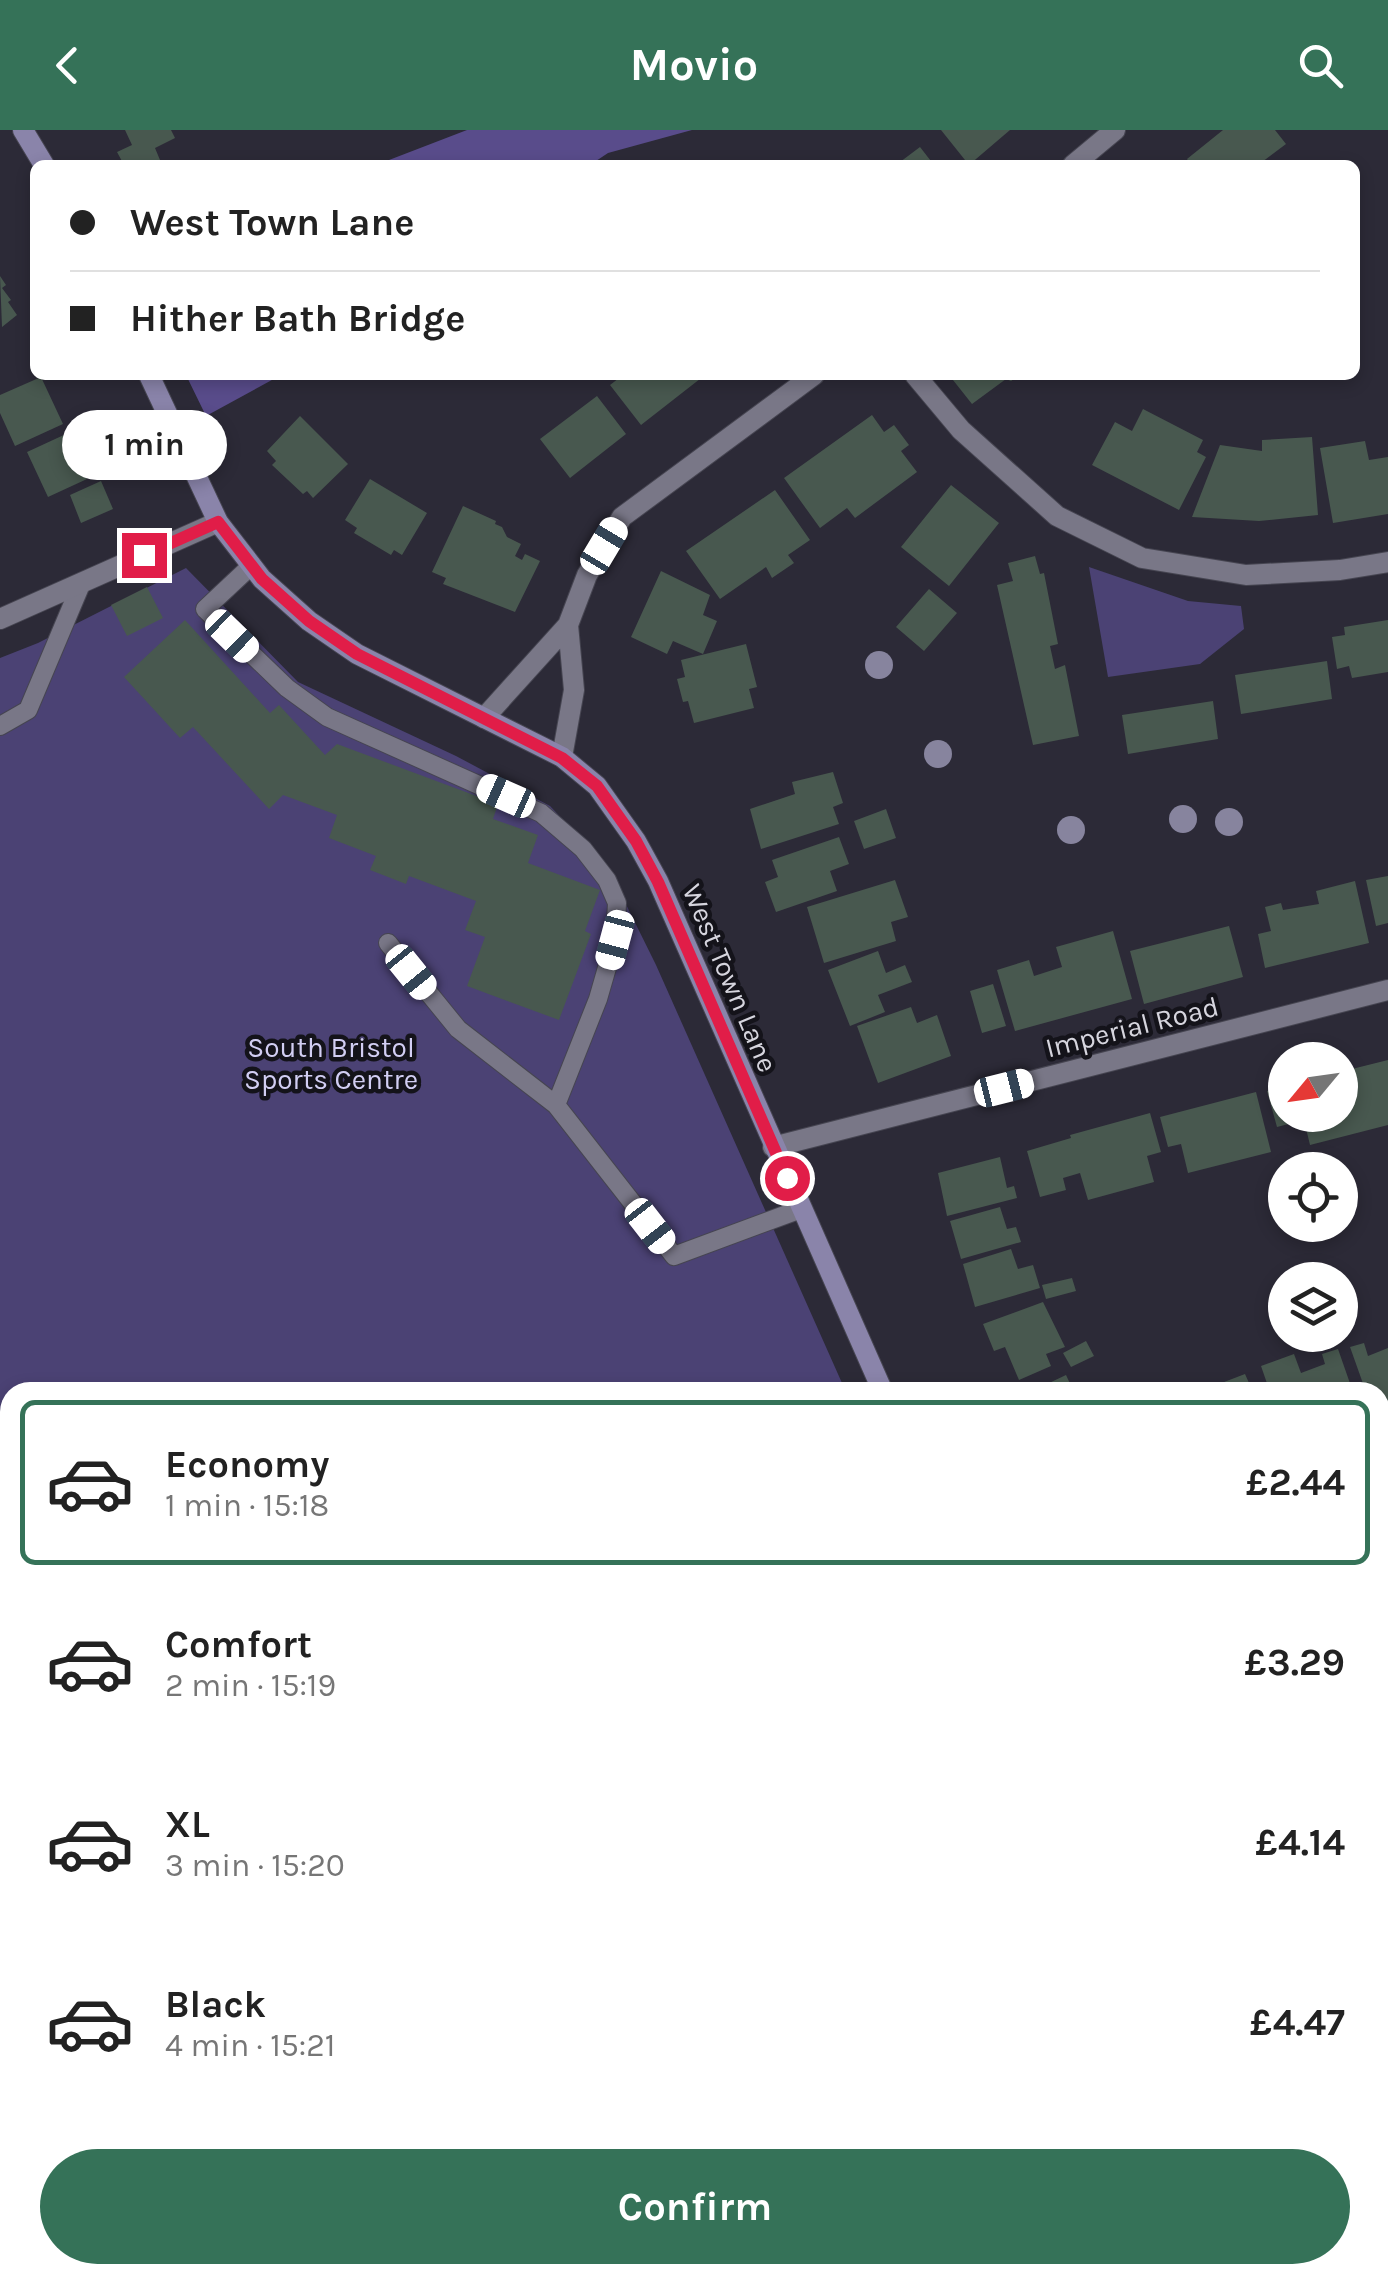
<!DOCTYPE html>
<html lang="en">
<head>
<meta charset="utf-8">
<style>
  body { margin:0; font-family:Karla,sans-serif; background:#f2f2f2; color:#222; height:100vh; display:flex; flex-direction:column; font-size:38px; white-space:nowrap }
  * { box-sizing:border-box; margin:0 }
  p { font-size:32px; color:#767676 }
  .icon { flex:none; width:55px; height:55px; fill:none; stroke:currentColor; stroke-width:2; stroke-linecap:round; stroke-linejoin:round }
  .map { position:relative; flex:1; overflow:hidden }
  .panel { position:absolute; left:0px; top:1252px; width:1390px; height:902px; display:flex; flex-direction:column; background:#fff; border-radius:30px 30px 0 0; box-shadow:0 5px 15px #0003 }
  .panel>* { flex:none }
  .hud { position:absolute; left:30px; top:30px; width:1330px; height:220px; border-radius:15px; box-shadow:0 5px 15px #0003; display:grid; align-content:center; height:220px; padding:0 40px; background:#fff }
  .needle { width:65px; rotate:241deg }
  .controls { position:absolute; left:1268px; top:912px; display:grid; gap:20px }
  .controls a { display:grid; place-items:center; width:90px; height:90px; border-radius:50%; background:#fff; box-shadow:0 5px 15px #0003; font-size:50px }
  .end { position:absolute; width:45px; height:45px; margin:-22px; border:12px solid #e11d48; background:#fff; box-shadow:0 0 0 5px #fff }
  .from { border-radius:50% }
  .bubble { position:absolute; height:70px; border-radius:35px; background:#fff; box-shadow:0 5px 15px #0003; font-size:32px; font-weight:700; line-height:70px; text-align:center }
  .car { position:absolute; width:30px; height:60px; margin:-30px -15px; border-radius:12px; box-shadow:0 0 8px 2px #0007; background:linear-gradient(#fff 24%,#345 0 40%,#fff 0 76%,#345 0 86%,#fff 0) }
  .hud b { display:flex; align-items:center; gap:35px; height:95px; font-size:38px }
  .hud b+b { border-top:2px solid #e0e0e0 }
  .hud i { width:25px; height:25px; background:#222 }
  ul { padding:18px 0 0; list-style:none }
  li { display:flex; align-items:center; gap:30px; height:165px; margin:0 20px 15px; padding:0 20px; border:5px solid transparent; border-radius:15px }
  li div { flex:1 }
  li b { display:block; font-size:38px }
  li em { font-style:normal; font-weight:700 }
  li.on { border-color:#357258 }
  li>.icon { width:90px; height:90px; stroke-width:1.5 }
  .action { display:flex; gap:20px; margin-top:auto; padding:20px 40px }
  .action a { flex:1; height:115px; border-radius:60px; background:#357258; color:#fff; font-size:40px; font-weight:700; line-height:115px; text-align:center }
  header { display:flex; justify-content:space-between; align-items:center; height:130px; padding:0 40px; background:#357258; color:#fff; font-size:45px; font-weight:700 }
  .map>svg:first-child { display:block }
  .green { fill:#4b4274 }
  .forest { fill:#594c8b }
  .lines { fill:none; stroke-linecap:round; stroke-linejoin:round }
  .stream { stroke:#4e406a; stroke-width:11 }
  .building { fill:#48584f }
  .service-casing { stroke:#464551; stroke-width:20 }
  .minor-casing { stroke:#464551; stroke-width:22 }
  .tertiary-casing { stroke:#464551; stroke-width:22 }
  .secondary-casing { stroke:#464551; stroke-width:22 }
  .trunk-casing { stroke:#464551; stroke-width:30 }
  .service { stroke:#797787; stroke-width:18 }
  .minor { stroke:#797787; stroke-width:20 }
  .tertiary { stroke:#797787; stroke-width:20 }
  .secondary { stroke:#8a84aa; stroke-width:20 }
  .trunk { stroke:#a698e4; stroke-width:28 }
  .tree { fill:#87849e }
  .route { stroke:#e11d48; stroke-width:12 }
  .labels { text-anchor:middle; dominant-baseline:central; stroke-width:9; stroke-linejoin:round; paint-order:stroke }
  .street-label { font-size:28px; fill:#d6d5de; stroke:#14131a }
  .park-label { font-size:28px; fill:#d2cef3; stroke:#14131a }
</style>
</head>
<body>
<header><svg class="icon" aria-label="back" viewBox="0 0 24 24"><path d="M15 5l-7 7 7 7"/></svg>Movio<svg class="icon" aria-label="search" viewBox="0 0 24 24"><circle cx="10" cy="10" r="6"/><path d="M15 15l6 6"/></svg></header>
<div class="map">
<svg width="1388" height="2154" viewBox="0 0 1388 2154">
  <rect width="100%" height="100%" fill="#2c2a37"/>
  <path class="green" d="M1089,437L1188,471L1241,476L1244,499L1200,534L1108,547Z
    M186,438L298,552L456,626L550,676L607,736L656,835L846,1262H10V1955L0,1947V528L38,513Z
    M245,2145H1059L1048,2154H256Z"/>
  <path class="forest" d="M467,0H692L608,23L590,35H376Z
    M186,245H281L206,286Z"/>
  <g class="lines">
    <path class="stream" d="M0,1974L10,1981
      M216,2145L227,2154"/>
  </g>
  <path class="building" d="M125,0H171L175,8L155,18L160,30L150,35H124L117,22L132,15Z
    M941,0H1010L969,35Z
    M1223,0H1275L1286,14L1258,35H1191L1187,29Z
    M920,17L934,35H896Z
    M0,146L6,155L2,158L11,170L8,172L17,185L2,197Z
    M623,245H705L641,295L610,255Z
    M949,245H1020L1011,251L1006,249L972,274Z
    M41,247L63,294L15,316L0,283V265Z
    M597,266L626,304L570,348L540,309Z
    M1143,279L1203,310L1197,322L1206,327L1179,380L1092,335L1115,292L1132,301Z
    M872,285L884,302L894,295L909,315L901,321L917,342L855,388L847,378L820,398L784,348Z
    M300,286L348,334L313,368L307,361L303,364L272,335L276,331L267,321Z
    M66,304L87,349L48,367L27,322Z
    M1312,307L1318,385L1259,391L1192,387L1220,315L1262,321V310Z
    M1365,311L1369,330L1388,327V384L1333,393L1320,318Z
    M370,349L427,383L402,425L394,420L391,425L354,403L357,398L345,390Z
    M101,351L113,379L81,393L70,365Z
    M951,355L999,393L949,456L901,417Z
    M775,360L810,410L788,425L794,433L772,448L766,437L720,469L686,421Z
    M463,376L496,391L495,394L502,397L507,407L521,414L515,426L522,430L525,424L540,431L515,482L443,454L446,448L432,442Z
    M1035,426L1040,444L1044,443L1058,514L1050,516L1055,539L1065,535L1079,606L1033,615L997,455L1013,451L1008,433Z
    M661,441L710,465L703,485L717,491L703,524L673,511L667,524L631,507Z
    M147,457L163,488L127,506L111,475Z
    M929,459L957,483L924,521L896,497Z
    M185,490L270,583L279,575L325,625L337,614L498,674L493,689L538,705L528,733L600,760L585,801L591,804L559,890L467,856L485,807L465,800L476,771L409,746L406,754L370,740L376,726L329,708L337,685L283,665L269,679L193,597L180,608L124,547Z
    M1388,490V542L1352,548L1349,536L1337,539L1332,507L1345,505L1344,497Z
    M746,514L757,557L749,559L754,578L694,593L688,571L683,572L677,549L685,547L681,530Z
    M1327,531L1332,569L1241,584L1235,545Z
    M1213,571L1218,609L1128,624L1122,585Z
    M833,642L843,673L833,677L839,694L761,719L750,679L795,664L792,652Z
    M886,679L896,708L864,719L854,691Z
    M839,707L849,734L830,741L837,761L776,782L765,752L778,747L772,730Z
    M1388,746V793L1376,796L1366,750Z
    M895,750L908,787L891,792L896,811L824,833L807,777Z
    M1355,751L1369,813L1265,838L1258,804L1271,801L1265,777L1281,773L1283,780L1319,774L1316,761Z
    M1229,796L1243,847L1144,874L1130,821Z
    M1113,801L1132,869L1015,901L997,840L1029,830L1034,846L1062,837L1056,817Z
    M878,821L886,843L905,835L912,852L878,865L885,882L850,896L828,840Z
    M993,854L1006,896L982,903L970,861Z
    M911,877L917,893L937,885L951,926L878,953L857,896Z
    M1388,930V995L1310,1015L1304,990L1277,997L1267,961L1285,956V985H1340V942Z
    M1256,962L1271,1022L1188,1043L1181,1014L1168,1017L1160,987Z
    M1150,983L1161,1022L1147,1026L1154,1052L1088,1070L1080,1043L1063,1048L1066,1060L1040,1067L1027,1021L1071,1008L1070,1005Z
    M1000,1027L1007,1058L1014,1056L1017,1068L947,1086L938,1043Z
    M1000,1077L1007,1099L1016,1097L1021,1112L961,1129L950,1091Z
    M1011,1119L1018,1139L1033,1135L1040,1158L975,1177L963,1134Z
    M1072,1148L1076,1161L1046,1169L1042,1155Z
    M1043,1172L1065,1217L1046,1224L1051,1236L1019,1250L1005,1217L994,1221L983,1194Z
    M1086,1211L1094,1226L1071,1237L1063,1223Z
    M1364,1213L1368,1226L1388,1218V1271L1380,1274V1262H1366L1350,1217Z
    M1338,1219L1353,1262H1270L1261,1236L1294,1224L1301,1243L1325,1234L1322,1224Z
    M1245,1244L1253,1262H1198Z
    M1066,1245L1074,1262H1030Z
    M1388,1382V1454L1380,1459V1387Z
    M1388,1712V1808L1380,1813V1717Z
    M4,2131L10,2134V2145H28L25,2150L33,2154H0V2138Z
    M1315,2145H1377L1385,2154H1304Z"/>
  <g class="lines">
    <g class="service-casing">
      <path id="service" d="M252,435L205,479L287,558L327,587L541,683L583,719L607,750L617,773L615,810L598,869L556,975
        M0,596L28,580L82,452
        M388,813L458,899L556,975L674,1126L801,1079"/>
    </g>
    <g class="minor-casing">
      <path id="minor" d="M1073,35L1115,0
        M915,245L961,300L1057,386L1142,428L1246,445L1340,440L1388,432
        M0,489L218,392
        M484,588L568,495
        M562,627L574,560L568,495L587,445L622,387L814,245
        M773,1017L1388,860
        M1380,1330L1388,1328"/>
    </g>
    <g class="tertiary-casing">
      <path id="tertiary" d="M1380,2077L1388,2082"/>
    </g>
    <g class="secondary-casing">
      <path id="secondary" d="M23,0L44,35
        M149,245L218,392L262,449L309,491L357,524L562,627L597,656L636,711L658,751L883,1262"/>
    </g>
    <g class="trunk-casing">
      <path id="trunk" d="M1380,1919L1388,1911
        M1098,2154L1108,2145
        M1160,2154L1171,2145"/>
    </g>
    <use href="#service" class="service"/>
    <use href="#minor" class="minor"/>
    <use href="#tertiary" class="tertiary"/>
    <use href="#secondary" class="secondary"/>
    <use href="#trunk" class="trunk"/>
  </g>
  <g class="tree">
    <circle cx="879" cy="535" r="14"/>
    <circle cx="938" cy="624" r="14"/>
    <circle cx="1183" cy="689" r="14"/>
    <circle cx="1229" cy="692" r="14"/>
    <circle cx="1071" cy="700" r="14"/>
  </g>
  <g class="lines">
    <path class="route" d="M144,425L218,392L262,449L309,491L357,524L562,628L597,656L636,711L658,752L787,1048"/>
  </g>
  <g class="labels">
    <g class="street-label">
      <text transform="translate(730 848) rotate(67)">West Town Lane</text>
      <text transform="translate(1132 897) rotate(-14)">Imperial Road</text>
    </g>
    <g class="park-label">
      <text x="331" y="917">South Bristol<tspan x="331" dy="32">Sports Centre</tspan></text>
    </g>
  </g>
</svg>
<div class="controls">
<a><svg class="needle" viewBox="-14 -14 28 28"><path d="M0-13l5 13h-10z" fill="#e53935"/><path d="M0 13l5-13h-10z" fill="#767676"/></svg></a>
<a><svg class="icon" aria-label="locate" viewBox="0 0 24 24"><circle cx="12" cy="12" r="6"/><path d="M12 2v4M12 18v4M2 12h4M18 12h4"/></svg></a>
<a><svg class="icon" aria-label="layers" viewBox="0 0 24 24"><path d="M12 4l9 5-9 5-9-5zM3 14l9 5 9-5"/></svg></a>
</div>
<i class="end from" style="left:787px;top:1048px"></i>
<i class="end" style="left:144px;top:425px"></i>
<div class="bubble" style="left:62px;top:280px;width:165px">1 min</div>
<i class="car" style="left:604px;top:416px;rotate:31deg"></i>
<i class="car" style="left:232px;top:506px;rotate:134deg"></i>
<i class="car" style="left:506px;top:666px;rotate:294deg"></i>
<i class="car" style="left:615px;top:810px;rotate:195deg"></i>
<i class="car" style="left:411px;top:842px;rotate:141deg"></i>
<i class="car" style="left:1004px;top:958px;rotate:76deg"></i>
<i class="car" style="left:650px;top:1096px;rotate:142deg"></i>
<div class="hud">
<b><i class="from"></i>West Town Lane</b>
<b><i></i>Hither Bath Bridge</b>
</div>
<section class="panel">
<ul>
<li class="on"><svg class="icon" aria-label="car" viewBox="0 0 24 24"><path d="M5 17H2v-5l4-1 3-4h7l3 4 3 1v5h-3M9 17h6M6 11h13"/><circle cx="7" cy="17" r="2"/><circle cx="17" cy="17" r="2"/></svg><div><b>Economy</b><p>1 min · 15:18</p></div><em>£2.44</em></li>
<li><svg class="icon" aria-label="car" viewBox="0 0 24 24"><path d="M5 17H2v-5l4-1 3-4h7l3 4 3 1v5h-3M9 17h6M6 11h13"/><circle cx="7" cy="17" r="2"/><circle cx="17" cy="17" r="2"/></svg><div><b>Comfort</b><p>2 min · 15:19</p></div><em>£3.29</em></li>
<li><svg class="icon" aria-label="car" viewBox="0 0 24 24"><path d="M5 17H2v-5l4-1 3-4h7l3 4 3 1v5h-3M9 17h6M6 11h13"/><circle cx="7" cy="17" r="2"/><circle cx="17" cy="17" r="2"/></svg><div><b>XL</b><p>3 min · 15:20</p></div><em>£4.14</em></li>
<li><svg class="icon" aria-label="car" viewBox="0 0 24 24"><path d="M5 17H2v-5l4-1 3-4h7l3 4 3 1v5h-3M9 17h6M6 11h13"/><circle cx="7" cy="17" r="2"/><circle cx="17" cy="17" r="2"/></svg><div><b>Black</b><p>4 min · 15:21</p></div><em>£4.47</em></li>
</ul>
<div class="action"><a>Confirm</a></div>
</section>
</div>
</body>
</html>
